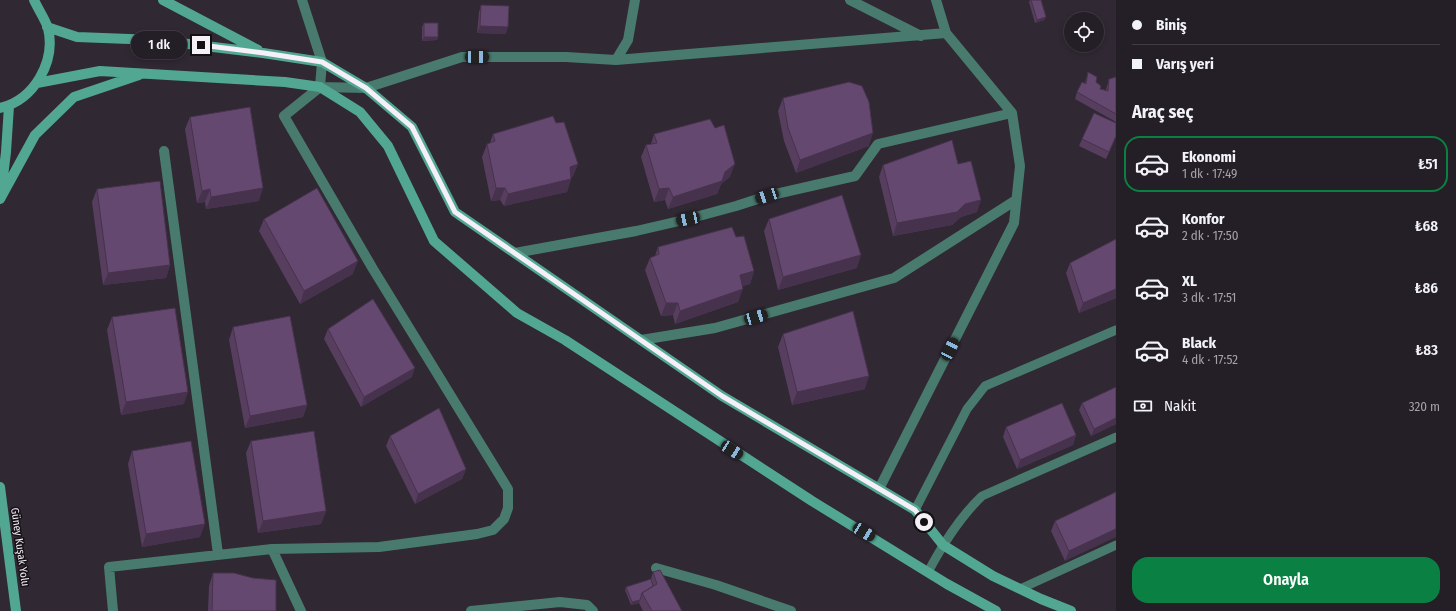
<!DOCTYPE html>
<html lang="tr">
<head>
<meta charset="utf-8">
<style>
  body { margin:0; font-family:"Fira Sans Condensed",sans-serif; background:#302b32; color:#f1f3f6; height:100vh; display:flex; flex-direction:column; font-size:15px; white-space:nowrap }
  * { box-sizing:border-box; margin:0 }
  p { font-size:13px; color:#a3a2a7 }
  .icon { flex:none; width:22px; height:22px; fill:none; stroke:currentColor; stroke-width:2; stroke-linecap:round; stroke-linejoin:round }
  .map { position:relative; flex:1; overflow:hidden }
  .side { display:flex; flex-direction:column; background:#241e26; width:340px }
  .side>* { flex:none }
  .top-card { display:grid; align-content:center; height:88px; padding:0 16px; background:#241e26 }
  .fabs { position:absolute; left:1064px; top:12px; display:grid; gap:8px }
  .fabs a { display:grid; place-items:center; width:40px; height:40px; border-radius:50%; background:#241e26; box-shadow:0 2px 6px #0003,0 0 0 1px #413c43; font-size:20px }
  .end { position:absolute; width:18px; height:18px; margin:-9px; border:5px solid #f5eff7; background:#111; box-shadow:0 0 0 2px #111 }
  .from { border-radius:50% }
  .bubble { position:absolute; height:28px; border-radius:14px; background:#241e26; box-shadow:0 2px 6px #0003,0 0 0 1px #413c43; font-size:13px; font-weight:600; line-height:28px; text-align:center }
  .car { position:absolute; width:12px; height:24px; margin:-12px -6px; border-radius:5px; box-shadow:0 0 3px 1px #0007; background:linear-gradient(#222 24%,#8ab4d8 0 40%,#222 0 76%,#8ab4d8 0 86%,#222 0) }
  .top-card b { display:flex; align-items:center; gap:14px; height:38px; font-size:15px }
  .top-card b+b { border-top:1px solid #413c43 }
  .top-card i { width:10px; height:10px; background:#f1f3f6 }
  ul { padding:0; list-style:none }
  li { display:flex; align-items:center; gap:12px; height:56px; margin:0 8px 6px; padding:0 8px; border:2px solid transparent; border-radius:16px }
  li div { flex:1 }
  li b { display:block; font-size:15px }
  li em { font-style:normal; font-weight:600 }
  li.on { border-color:#0b8043 }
  li>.icon { width:36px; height:36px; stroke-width:1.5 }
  h2 { padding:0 16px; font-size:18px; line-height:48px }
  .pay { display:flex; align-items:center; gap:10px; height:44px; padding:0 16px; font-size:15px }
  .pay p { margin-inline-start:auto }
  .cta { display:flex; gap:8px; margin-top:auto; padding:8px 16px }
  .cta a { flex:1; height:46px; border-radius:16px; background:#0b8043; color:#fff; font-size:16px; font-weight:600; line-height:46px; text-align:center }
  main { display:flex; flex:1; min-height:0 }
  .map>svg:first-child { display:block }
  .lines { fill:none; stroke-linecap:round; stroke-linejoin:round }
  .lane { stroke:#487b6e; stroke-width:9 }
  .street { stroke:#487b6e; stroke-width:10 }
  .secondary { stroke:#52a793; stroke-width:10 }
  .wall { fill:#573e5f }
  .shaded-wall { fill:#47324e }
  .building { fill:#65486f; stroke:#47324e }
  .route { stroke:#f5eff7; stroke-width:5 }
  .labels { text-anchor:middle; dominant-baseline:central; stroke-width:3; stroke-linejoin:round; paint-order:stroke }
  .street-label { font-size:11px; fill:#f5eff7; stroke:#161217 }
</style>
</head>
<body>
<main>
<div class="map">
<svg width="1116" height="611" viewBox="0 0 1116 611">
  <rect width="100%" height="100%" fill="#302833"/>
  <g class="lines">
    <path class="lane" d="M915,510L967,409L985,386L1116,330
      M928,572C943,544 959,518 982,496L1116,437
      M1020,589L1116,545"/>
    <path class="street" d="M850,0L921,36
      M616,60L628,40L635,0
      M320,87L366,88L462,57H566L616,60L946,33
      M164,151L218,554
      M515,253L636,231L688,219L736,206L767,196L855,176L878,144L1012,113
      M641,340L715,328L894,278L1016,200
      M879,489L1014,223L1020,166L1012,113L946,33L936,0
      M272,549L301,611
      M656,568L716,585L791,611
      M113,611L109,567L272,549L379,547L477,534L493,530L504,519L508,508V489L373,269L284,116L320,87L322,62L302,0
      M471,611L560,602L587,605L593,611"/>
    <path class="secondary" d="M163,0L258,50
      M47,27L77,37L155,40L263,53L322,62L366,88L412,127L455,212L722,396L915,510L943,545L993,576L1041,599L1071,611
      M37,83L100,71L285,82L320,87L360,112L388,146L434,241L517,313L565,340L812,501L947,584L996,611
      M0,108C34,100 56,62 48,28C45,19 38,9 34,0
      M1,193L6,152L9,106
      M0,199L35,135L74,97L139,75
      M0,487L16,611"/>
  </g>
  <path class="wall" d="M1030,0H1041L1046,17L1044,20L1035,23L1029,2Z
    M481,5L506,34L477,33L479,12Z
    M424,23L438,37L437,40L422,41V27Z
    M1088,72L1100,89L1106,90L1107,86L1109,79L1116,77V122L1075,99L1077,92L1085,83Z
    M783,98L869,146L796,173L784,141L778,111Z
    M190,117L259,201L206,209L205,202L197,203L185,129Z
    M556,123L578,164L573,176L571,177V179L567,192L504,206L500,200L491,201L482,157L487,144L490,143L493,134Z
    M1116,123V137L1106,159L1079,146L1082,139Z
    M654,134L730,177L721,184L717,194L668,209L665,200L654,202L641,157L646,145L651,144Z
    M958,164L977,212L961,217L952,225L893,236L879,177L883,165Z
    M97,189L170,265L166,278L103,285L92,202Z
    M264,219L353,274L300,304L259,231Z
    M769,219L857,268L778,290L764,231Z
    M736,237L754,271L750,284L742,286L738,302L675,324L673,315L661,316L645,270L650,258L655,256L658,247Z
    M1116,239V298L1079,313L1066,273L1070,263Z
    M112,317L184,404L121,415L107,330Z
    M233,327L307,405L303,417L245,428L229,340Z
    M328,329L412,377L361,407L324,339Z
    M783,334L865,389L792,405L778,347Z
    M1116,387V424L1091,436L1079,410L1082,403Z
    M1006,427L1076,435L1073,445L1017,469L1003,437Z
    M390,436L466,469L462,479L415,504L386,446Z
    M251,441L326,511L321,524L258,533L246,453Z
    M132,451L200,537L142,547L128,464Z
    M1116,492L1065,561L1051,531L1055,521Z
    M653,572L682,611H643L639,603L631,605L625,590L626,587L651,579Z
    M213,573L276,611H208L209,586Z"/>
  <path class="shaded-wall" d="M1046,17L1044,20L1035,23L1037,20Z
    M480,26L508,27L506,34L477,33Z
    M424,37H438L437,40L422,41Z
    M873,133L869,146L796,173L800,160Z
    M578,164L573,176L566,179L570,167Z
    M735,164L730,177L721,184L717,194L668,209L673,197L725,172Z
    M571,179L567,192L504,206L508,194Z
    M263,188L259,201L206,209L211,197Z
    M496,188H505L500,200L491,201Z
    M669,188L665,200L654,202L659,189Z
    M210,189L205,202L197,203L202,191Z
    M981,200L977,212L961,217L952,225L893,236L897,223Z
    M861,255L857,268L778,290L783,277Z
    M358,261L353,274L300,304L304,291Z
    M170,265L166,278L103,285L108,273Z
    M754,271L750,284L735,288L740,275Z
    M743,289L738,302L675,324L680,311Z
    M1116,289V298L1079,313L1083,303Z
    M666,303H678L673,315L661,316Z
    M415,368L412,377L361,407L364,397Z
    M869,376L865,389L792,405L797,392Z
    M188,392L184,404L121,415L126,402Z
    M307,405L303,417L245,428L250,416Z
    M1116,418V424L1091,436L1094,429Z
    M1076,435L1073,445L1017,469L1020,460Z
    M466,469L462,479L415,504L418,494Z
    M326,511L321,524L258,533L263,521Z
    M205,524L200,537L142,547L146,534Z
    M1116,529V537L1065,561L1069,551Z
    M640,600L639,603L631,605L632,602Z"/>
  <path class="building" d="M1031,0H1041L1046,17L1037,20Z
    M481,5L509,6L508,27L480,26Z
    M424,23H438V37H424Z
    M1088,72L1097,77L1096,82L1101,86L1100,89L1108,91L1109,79L1116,77V114L1077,92L1082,82L1086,84Z
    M849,82L862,86L869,102L873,133L800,160L788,128L783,98Z
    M250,107L263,188L211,197L210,189L202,191L190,117Z
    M1094,113L1116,123V136L1109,152L1082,139Z
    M553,116L556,123L564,122L578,164L570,167L571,179L508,194L505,188H496L487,144L495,141L493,134Z
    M710,119L715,128L724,125L735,164L725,172L722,181L673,197L669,188L659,189L646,145L657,143L654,134Z
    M952,140L958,164L971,161L981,200L965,204L957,212L897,223L883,165Z
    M160,181L170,265L108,273L97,189Z
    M317,188L358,261L304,291L264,219Z
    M842,195L861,255L783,277L769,219Z
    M732,227L736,237L744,236L754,271L740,275L743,289L680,311L678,303H666L650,258L659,254L658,247Z
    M1116,239V289L1083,303L1070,263Z
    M373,299L415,368L364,397L328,329Z
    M175,308L188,392L126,402L112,317Z
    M853,311L869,376L797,392L783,334Z
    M290,316L307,405L250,416L233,327Z
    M1116,387V418L1094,429L1082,403Z
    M1062,403L1076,435L1020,460L1006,427Z
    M439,408L466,469L418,494L390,436Z
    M314,431L326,511L263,521L251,441Z
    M191,441L205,524L146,534L132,451Z
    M1116,492V529L1069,551L1055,521Z
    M660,570L682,611H652L642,593L657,584L653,572Z
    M213,573H234L253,578L276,580V611H212Z
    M651,579L653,586L642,593L640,600L632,602L626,587Z"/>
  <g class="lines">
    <path class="route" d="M201,45L264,53L322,62L366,88L412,127L455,212L722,396L915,510L924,522"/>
  </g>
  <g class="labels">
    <g class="street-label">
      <text transform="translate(20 547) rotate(82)">Güney Kuşak Yolu</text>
    </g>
  </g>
</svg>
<div class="fabs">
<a><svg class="icon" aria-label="locate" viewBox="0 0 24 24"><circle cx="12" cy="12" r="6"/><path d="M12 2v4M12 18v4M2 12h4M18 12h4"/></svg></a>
</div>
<i class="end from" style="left:924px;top:522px"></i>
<i class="end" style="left:201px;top:45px"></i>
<div class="bubble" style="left:131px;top:31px;width:56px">1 dk</div>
<i class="car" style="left:477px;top:57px;rotate:90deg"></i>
<i class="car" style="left:767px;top:196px;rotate:252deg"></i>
<i class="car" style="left:688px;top:219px;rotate:258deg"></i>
<i class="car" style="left:756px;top:317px;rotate:74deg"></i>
<i class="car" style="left:950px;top:349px;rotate:27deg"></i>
<i class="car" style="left:732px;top:450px;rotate:123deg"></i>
<i class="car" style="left:864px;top:532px;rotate:121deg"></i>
</div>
<section class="side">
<div class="top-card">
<b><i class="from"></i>Biniş</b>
<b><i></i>Varış yeri</b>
</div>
<h2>Araç seç</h2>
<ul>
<li class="on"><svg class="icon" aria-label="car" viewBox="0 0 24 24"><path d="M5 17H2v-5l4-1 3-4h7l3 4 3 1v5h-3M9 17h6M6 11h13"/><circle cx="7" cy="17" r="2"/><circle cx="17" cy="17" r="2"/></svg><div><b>Ekonomi</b><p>1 dk · 17:49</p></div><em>₺51</em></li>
<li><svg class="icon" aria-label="car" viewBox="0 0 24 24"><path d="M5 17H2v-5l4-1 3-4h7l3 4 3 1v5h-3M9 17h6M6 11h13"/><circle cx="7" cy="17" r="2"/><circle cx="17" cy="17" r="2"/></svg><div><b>Konfor</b><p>2 dk · 17:50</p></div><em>₺68</em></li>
<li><svg class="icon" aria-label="car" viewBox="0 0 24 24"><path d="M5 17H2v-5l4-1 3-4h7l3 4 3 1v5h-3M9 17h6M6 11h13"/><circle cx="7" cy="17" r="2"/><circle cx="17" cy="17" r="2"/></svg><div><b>XL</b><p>3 dk · 17:51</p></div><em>₺86</em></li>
<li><svg class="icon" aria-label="car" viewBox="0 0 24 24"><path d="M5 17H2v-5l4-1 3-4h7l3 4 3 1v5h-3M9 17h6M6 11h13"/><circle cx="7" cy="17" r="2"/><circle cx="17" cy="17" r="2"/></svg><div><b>Black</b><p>4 dk · 17:52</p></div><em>₺83</em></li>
</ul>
<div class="pay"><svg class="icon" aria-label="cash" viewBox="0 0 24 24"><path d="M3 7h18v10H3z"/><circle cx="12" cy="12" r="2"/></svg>Nakit<p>320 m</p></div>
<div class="cta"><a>Onayla</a></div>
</section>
</main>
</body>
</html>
